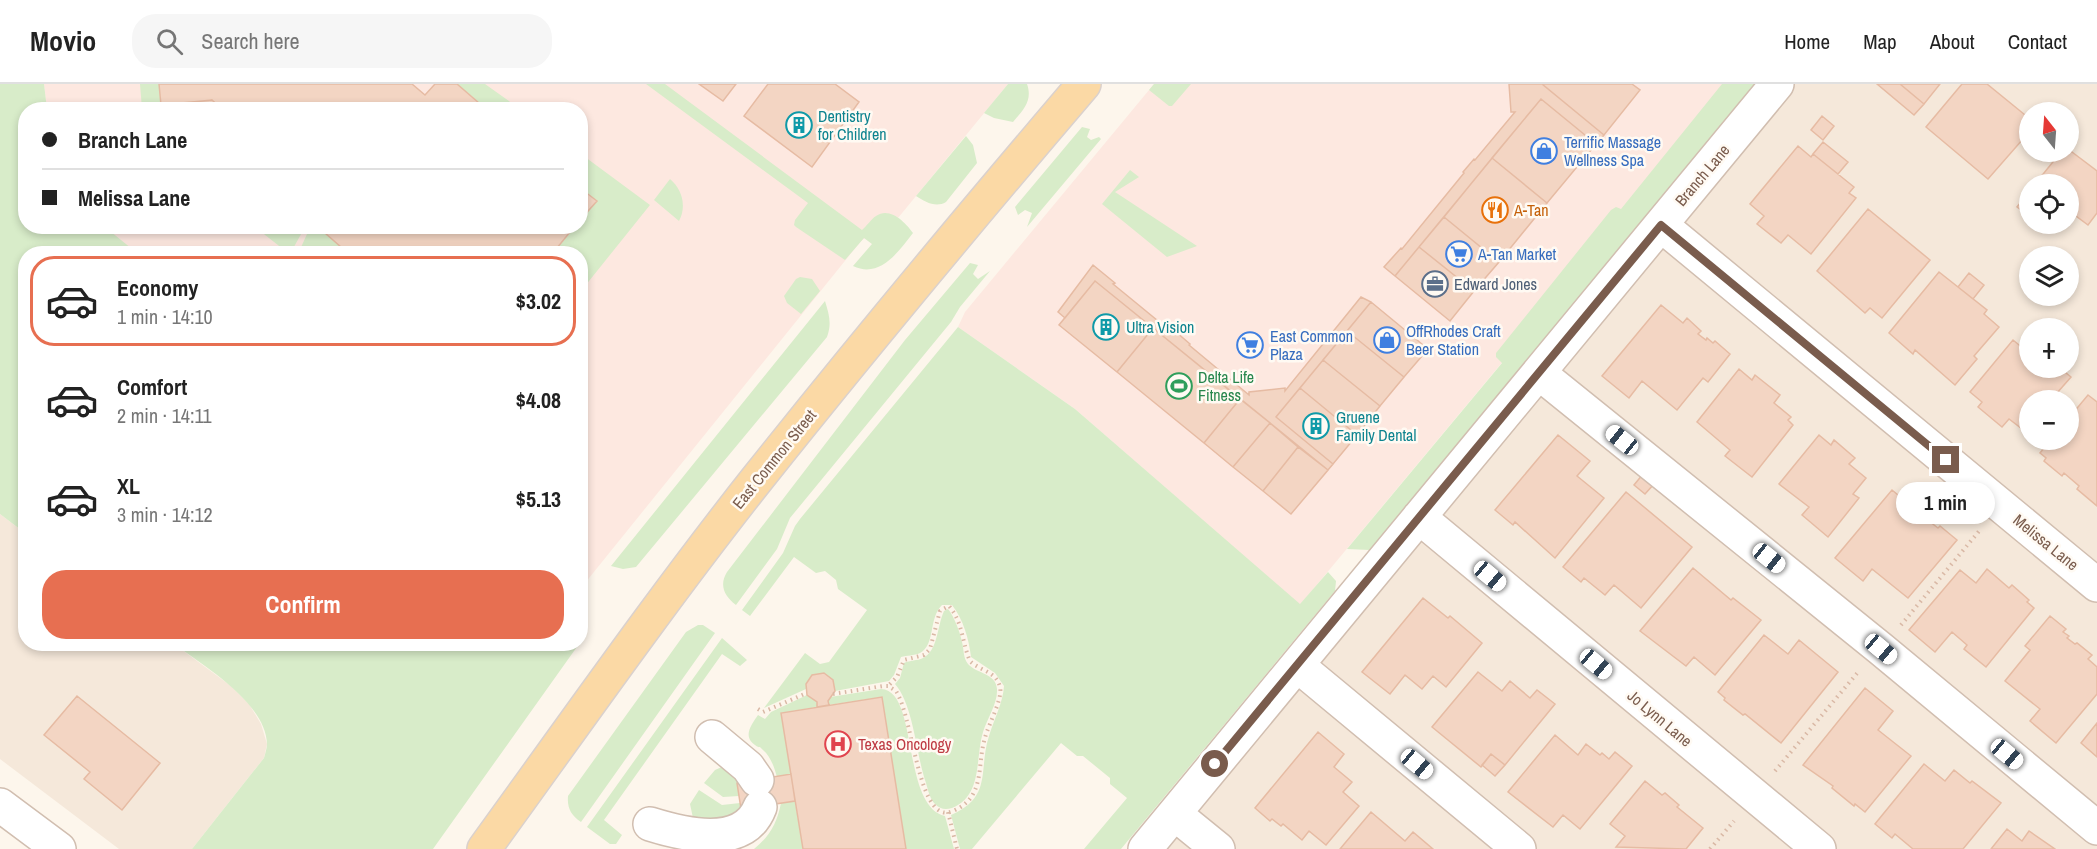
<!DOCTYPE html>
<html lang="en">
<head>
<meta charset="utf-8">
<style>
  body { margin:0; font-family:"Archivo Narrow",sans-serif; background:#f6f6f6; color:#222; height:100vh; display:flex; flex-direction:column; font-size:22px; white-space:nowrap }
  * { box-sizing:border-box; margin:0 }
  p { font-size:20px; color:#767676 }
  .icon { flex:none; width:33px; height:33px; fill:none; stroke:currentColor; stroke-width:2; stroke-linecap:round; stroke-linejoin:round }
  .map { position:relative; flex:1; overflow:hidden }
  .sheet { position:absolute; left:18px; top:162px; width:570px; height:405px; display:flex; flex-direction:column; background:#fff; border-radius:24px; box-shadow:0 3px 9px #0003 }
  .sheet>* { flex:none }
  .hud { position:absolute; left:18px; top:18px; width:570px; height:132px; border-radius:24px; box-shadow:0 3px 9px #0003; display:grid; align-content:center; height:132px; padding:0 24px; background:#fff }
  .needle { width:39px; rotate:343deg }
  .controls { position:absolute; left:2019px; top:18px; display:grid; gap:12px }
  .controls a { display:grid; place-items:center; width:60px; height:60px; border-radius:50%; background:#fff; box-shadow:0 3px 9px #0003; font-size:30px }
  .end { position:absolute; width:27px; height:27px; margin:-14px; border:8px solid #7a5c4d; background:#fff; box-shadow:0 0 0 3px #fff }
  .from { border-radius:50% }
  .bubble { position:absolute; height:42px; border-radius:21px; background:#fff; box-shadow:0 3px 9px #0003; font-size:20px; font-weight:700; line-height:42px; text-align:center }
  .car { position:absolute; width:18px; height:36px; margin:-18px -9px; border-radius:8px; box-shadow:0 0 4px 2px #0007; background:linear-gradient(#fff 24%,#345 0 40%,#fff 0 76%,#345 0 86%,#fff 0) }
  .hud b { display:flex; align-items:center; gap:21px; height:57px; font-size:22px }
  .hud b+b { border-top:2px solid #e0e0e0 }
  .hud i { width:15px; height:15px; background:#222 }
  ul { padding:10px 0 0; list-style:none }
  li { display:flex; align-items:center; gap:18px; height:90px; margin:0 12px 9px; padding:0 12px; border:3px solid transparent; border-radius:24px }
  li div { flex:1 }
  li b { display:block; font-size:22px }
  li em { font-style:normal; font-weight:700 }
  li.selected { border-color:#e76f51 }
  li>.icon { width:54px; height:54px; stroke-width:1.5 }
  .primary-button { display:flex; gap:12px; margin-top:auto; padding:12px 24px }
  .primary-button a { flex:1; height:69px; border-radius:24px; background:#e76f51; color:#fff; font-size:24px; font-weight:700; line-height:69px; text-align:center }
  header { display:flex; align-items:center; gap:36px; box-sizing:border-box; height:84px; padding:0 30px; background:#fff; border-bottom:2px solid #e0e0e0 }
  header strong { font-size:28px }
  nav { display:flex; gap:33px; margin-inline-start:auto; font-size:21px }
  .search { width:420px; height:54px; background:#f6f6f6; display:flex; align-items:center; gap:15px; box-sizing:border-box; padding:0 21px; border-radius:24px; color:#767676; font-size:22px }
  .map>svg:first-child { display:block }
  .residential { fill:#f5e8da; fill-rule:evenodd }
  .commercial { fill:#fde8e0 }
  .green { fill:#d8ecc9 }
  .building { fill:#f3d5c3; stroke:#e6bba3; stroke-width:1.5 }
  .lines { fill:none; stroke-linecap:round; stroke-linejoin:round }
  .minor-casing { stroke:#d1beb0; stroke-width:36 }
  .major-casing { stroke:#dad1cd; stroke-width:36 }
  .path { stroke:#d9b8a5; stroke-width:4; stroke-dasharray:1.5 4.5; stroke-linecap:butt }
  .minor { stroke:#fff; stroke-width:33 }
  .major { stroke:#fbd9a5; stroke-width:33 }
  .route { stroke:#7a5c4d; stroke-width:8 }
  .labels { text-anchor:middle; dominant-baseline:central; stroke-width:5; stroke-linejoin:round; paint-order:stroke }
  .culture-label { font-size:16px; fill:#0d838f; stroke:#fffaf3; text-anchor:start }
  .shop-label { font-size:16px; fill:#366cbe; stroke:#fffaf3; text-anchor:start }
  .street-label { font-size:16px; fill:#7a5c4d; stroke:#fffaf3 }
  .food-label { font-size:16px; fill:#c56008; stroke:#fffaf3; text-anchor:start }
  .service-label { font-size:16px; fill:#4e5e75; stroke:#fffaf3; text-anchor:start }
  .leisure-label { font-size:16px; fill:#27864d; stroke:#fffaf3; text-anchor:start }
  .health-label { font-size:16px; fill:#be3a42; stroke:#fffaf3; text-anchor:start }
</style>
</head>
<body>
<header>
<strong>Movio</strong>
<div class="search"><svg class="icon" aria-label="search" viewBox="0 0 24 24"><circle cx="10" cy="10" r="6"/><path d="M15 15l6 6"/></svg>Search here</div>
<nav><a>Home</a><a>Map</a><a>About</a><a>Contact</a></nav>
</header>
<div class="map">
<svg width="2097" height="765" viewBox="0 0 2097 765">
  <rect width="100%" height="100%" fill="#fdf6ec"/>
  <path class="residential" d="M1795,0H2097V765H1164ZM2030,28H2068V68H2030ZM2030,100H2068V140H2030ZM2030,172H2068V212H2030ZM2030,244H2068V284H2030ZM2030,316H2068V356H2030Z
    M0,430L25,449L26,560H174L231,602L249,620L261,640L267,660L264,674L192,765H119L0,675Z"/>
  <path class="commercial" d="M44,0H1008L875,162L865,154L861,157L581,504L580,170L117,169L84,143L580,142V26H47Z
    M1154,0H1730L1610,149L1300,521L1075,325L958,243L965,228Z"/>
  <path class="green" d="M0,0H44L47,25L26,26V142L105,143L137,169L26,170L25,449L0,430Z
    M140,0H159L161,21L194,18L187,25H142Z
    M457,0H485L520,25H487Z
    M646,0H665L862,146C867,142 871,135 876,132C890,122 906,139 913,149C898,168 880,195 853,182L872,160L864,154L845,176L796,143L794,141L795,136L808,119Z
    M1008,0H1027C1033,17 1023,26 1013,38L994,34L984,29Z
    M1154,0H1191L1172,22H1169L1149,6Z
    M1722,0H1756L1370,466L1347,465L1502,279L1496,273V269L1611,126L1616,123L1621,125Z
    M1082,43L1090,45L1087,53L1091,56L1099,53L1101,55L1027,143L1032,129L1025,126L1018,131L1015,123Z
    M966,52L973,61L977,79L946,118C936,124 925,118 916,112Z
    M581,70L650,121L581,207L580,170H552L575,143L580,142L581,136L596,117L581,104Z
    M1130,86L1139,93L1115,108L1197,162L1167,173L1102,120Z
    M670,95C682,105 687,122 679,137L654,116Z
    M314,142L317,143L349,169L298,170L307,150Z
    M255,143H305L290,170L288,169Z
    M970,179L978,181L973,190L978,195L990,187L960,223L951,238L790,434L777,465L736,521C724,512 719,501 727,488L905,256Z
    M800,193L812,195L820,207L801,230L787,219L784,212L796,195Z
    M825,217C829,230 832,240 827,253L636,483L623,485L611,482Z
    M958,243L1075,325L1300,520L1328,488L1336,497L1335,507L1121,765H1084L1127,714L1110,700V694L1083,672H1077L1061,659L972,765H960L951,731C993,713 978,686 989,652C994,635 1003,619 1004,602L995,589L971,573C969,555 963,535 952,521H942C928,535 936,560 920,569C914,572 907,571 901,573L894,591L889,597L835,607L833,596L824,589L812,591L806,600V605L764,624L805,569L820,580L829,578L867,526L838,505L836,496L825,487L816,489L794,473L750,532L742,526L783,469L795,442L800,435Z
    M948,525C954,532 960,548 962,558C964,565 963,574 968,580C977,590 996,589 997,605C998,619 987,635 983,648C975,674 983,712 952,724C945,726 940,725 935,720C930,715 928,706 926,699C916,671 914,622 895,600L900,594L904,579C910,576 917,577 923,574C938,567 937,542 944,527Z
    M698,541H703L715,549L581,738C571,731 567,724 568,712L686,548Z
    M722,554L747,576L740,582L722,570L604,736L622,751L616,760H610L587,743Z
    M174,560H579L433,765H192L264,674C265,670 267,664 267,660C266,619 204,582 174,560Z
    M881,605C919,606 901,722 945,732L954,765H906L882,613L829,621L828,617L830,613Z
    M807,611L817,618V623L781,629L791,690L777,693C774,683 771,673 763,666C757,660 762,666 755,661C742,652 752,640 758,631L765,635L771,628Z
    M724,682L744,698L737,699L739,712L723,713L704,699L715,686Z
    M699,706L722,721L740,719L741,725L732,739L693,734L690,720Z
    M795,717L803,765H754C770,752 777,739 781,719Z"/>
  <path class="building" d="M159,0H412L425,11L435,0H457L487,26H223L212,16L161,21Z
    M699,0H736L723,17Z
    M768,0H835L859,18L812,83L744,32Z
    M1509,0H1542L1604,51L1596,60L1541,15L1395,192L1384,183L1401,164L1402,165L1464,89L1463,88L1474,75L1475,76L1515,28H1511Z
    M1542,0H1632L1640,6L1604,51Z
    M1877,0H1900L1924,20L1914,31Z
    M1900,0H1940L1924,20Z
    M1962,0H1987L2030,35V47L1988,95L1926,43Z
    M1541,15L1596,60L1547,119L1492,74Z
    M212,16L223,26H194L190,22L194,18Z
    M1822,32L1834,42L1823,56L1811,46Z
    M1823,58L1848,78L1838,90L1813,70Z
    M1798,62L1811,73L1813,70L1854,103L1849,109L1856,114L1811,170L1788,151L1781,159L1757,140L1764,132L1750,120Z
    M2068,65L2097,87V129L2088,141L2068,126V100H2035L2061,68H2068Z
    M1492,74L1547,119L1499,178L1444,133Z
    M580,104L597,117L580,136Z
    M2030,107V133L2017,123Z
    M1868,125L1930,176L1882,234L1870,224L1865,229L1817,187Z
    M1444,133L1499,178L1474,207L1419,163Z
    M317,142H575L552,170H349Z
    M1419,163L1474,207L1450,237L1395,192Z
    M1093,181L1115,199L1113,200L1174,250L1176,248L1190,260L1189,261L1249,311V308L1285,304V307L1361,213L1371,218L1276,333L1333,380L1328,386L1095,197L1065,234L1058,228Z
    M1939,188L1987,226L1984,230L1999,243L1974,272L1977,275L1955,301L1915,266L1913,270L1889,249Z
    M1969,189L1984,201L1973,215L1958,203Z
    M1095,197L1153,244L1117,288L1059,241Z
    M1371,218L1428,265L1404,293L1347,247Z
    M1661,221L1683,239L1687,234L1701,247L1698,250L1706,256L1707,254L1713,259L1715,257L1730,270L1708,298L1703,294L1677,326L1642,297L1629,314L1602,292Z
    M1153,244L1240,315L1204,359L1117,288Z
    M1347,247L1404,293L1380,322L1323,276Z
    M2013,256L2030,270V284H2060L2071,293L2057,309L2064,315L2062,316H2030V351L2009,335L2002,343L1978,323L1982,318L1970,308Z
    M1323,276L1380,322L1357,351L1300,304Z
    M1739,285L1752,296L1755,291L1780,311L1774,319L1791,333L1788,336L1793,341L1752,393L1725,372L1730,366L1697,338Z
    M1300,304L1357,351L1333,380L1276,333Z
    M2088,311L2097,318V422L2077,405L2079,402L2064,389L2062,392L2044,377L2046,374L2040,369L2051,356H2068V335Z
    M1240,315L1270,339L1233,383L1204,359Z
    M1270,339L1298,363L1263,407L1233,383Z
    M1558,351L1590,377L1577,392L1604,414L1555,474L1515,438L1513,441L1495,426Z
    M1819,351L1831,361L1834,356L1855,374L1849,380L1866,394L1853,410L1859,414L1828,453L1802,431L1809,423L1779,400Z
    M1298,363L1328,386L1291,430L1263,407Z
    M1643,390L1654,400L1645,410L1634,401Z
    M1892,406L1915,425L1917,423L1931,435L1929,437L1938,444L1940,442L1957,456L1908,514L1872,485L1863,497L1835,474Z
    M1626,408L1692,463L1641,524L1614,501L1605,511L1584,494L1581,498L1563,483Z
    M1693,484L1731,516L1733,514L1761,536L1715,591L1694,573L1686,582L1640,547Z
    M1987,485L2009,504L2012,501L2029,516L2027,518L2034,524L1986,583L1964,565L1967,561L1952,548L1935,568L1909,546L1960,486L1976,499Z
    M1423,514L1448,534L1450,532L1482,559L1446,603L1433,592L1422,605L1405,591L1390,610L1362,588Z
    M2050,532L2066,545L2063,548L2069,552L2067,554L2075,560L2077,559L2092,571L2088,575L2097,583V610L2056,659L2030,637L2040,625L2005,597L2030,566L2025,562Z
    M1764,551L1788,570L1799,556L1838,588L1781,659L1745,630L1743,631L1724,616L1725,614L1718,608Z
    M1478,588L1502,607L1510,597L1530,614L1537,606L1555,620L1505,681L1491,670L1481,683L1432,643Z
    M824,589L833,596L835,607L828,617L829,621L817,623V618L807,611L806,600L812,591Z
    M1865,604L1893,627L1878,646L1911,672L1865,728L1855,720L1854,722L1832,704L1833,702L1803,681Z
    M77,612L160,679L122,726L84,695L90,688L44,651Z
    M882,613L906,765H803L781,629Z
    M2097,639V673L2081,659Z
    M1318,648L1344,670L1334,683L1352,698L1343,708L1359,722L1326,761L1309,747L1302,756L1283,740L1281,742L1272,735L1270,737L1255,724Z
    M1555,651L1578,671L1586,660L1600,671L1602,669L1609,675L1615,668L1632,682L1580,745L1563,731L1553,743L1508,708Z
    M1491,670L1505,681L1495,692L1482,681Z
    M1924,680L1945,697L1954,686L1970,699L1972,697L2001,719L1963,765H1913L1895,750L1892,754L1875,740Z
    M791,690L795,717L741,725L737,699Z
    M1645,697L1662,711L1665,709L1679,721L1677,723L1703,744L1686,765L1616,763L1625,752L1610,740Z
    M1371,728L1405,757L1413,748L1433,765H1340Z
    M2007,745L2022,757L2029,747L2055,765H1991Z"/>
  <g class="lines">
    <g class="minor-casing">
      <path id="minor" d="M1661,141L2097,501
        M1539,289L1881,565L2097,744
        M1419,433L1819,765
        M1297,581L1519,765
        M712,653L748,683L757,696
        M0,721L59,765
        M1175,730L1218,765
        M650,740C685,751 744,765 760,723
        M1145,765L1777,0"/>
    </g>
    <g class="major-casing">
      <path id="major" d="M484,765C574,641 662,515 757,395C863,262 973,130 1084,0"/>
    </g>
    <path class="path" d="M1901,541L1980,446
      M833,610L883,602H888L896,607C912,632 917,719 942,728C947,730 954,727 959,724C985,709 977,679 985,654C988,641 1003,615 1000,603C996,587 980,587 970,577C962,559 963,538 949,522L940,527L930,565L924,571L904,576L897,593L888,602
      M758,625L763,628L807,609
      M1775,687L1859,587
      M948,728L957,765
      M1710,765L1734,737"/>
    <use href="#minor" class="minor"/>
    <use href="#major" class="major"/>
  </g>
  <g class="lines">
    <path class="route" d="M1215,680L1661,141L1946,376"/>
  </g>
  <defs>
    <g id="building-ring" transform="scale(1.35)"><circle r="9.5" fill="#fffaf3" stroke="#0f9aa8" stroke-width="1.5"/><path d="M-4-6H4V6H1V3H-1V6H-4ZM-2.5-4.3h1.7v1.8h-1.7ZM.8-4.3h1.7v1.8H.8ZM-2.5-1h1.7V.8h-1.7ZM.8-1h1.7V.8H.8Z" fill="#0f9aa8"/></g>
    <g id="shop-ring" transform="scale(1.35)"><circle r="9.5" fill="#fffaf3" stroke="#3f7fe0" stroke-width="1.5"/><path d="M-5-2.5h2.3a2.7 3.5 0 0 1 5.4 0H5L5.5 6h-11ZM-1.5-2.5h3a1.5 2.3 0 0 0-3 0Z" fill="#3f7fe0"/></g>
    <g id="restaurant-ring" transform="scale(1.35)"><circle r="9.5" fill="#fffaf3" stroke="#e8710a" stroke-width="1.5"/><path d="M-5-6h1v4h1v-4h1v4h1v-4h1v5L-1.5 .5V6h-2V.5L-5-1ZM5-6V6H3V1.5H1.5Q1.5-4 5-6Z" fill="#e8710a"/></g>
    <g id="supermarket-ring" transform="scale(1.35)"><circle r="9.5" fill="#fffaf3" stroke="#3f7fe0" stroke-width="1.5"/><path d="M-6-5.5h2.5l.6 2H6L4.5 2H-2.5L-4.4-4H-6ZM-1.5 3.2a1.3 1.3 0 1 0 .1 0ZM3 3.2a1.3 1.3 0 1 0 .1 0Z" fill="#3f7fe0"/></g>
    <g id="office-ring" transform="scale(1.35)"><circle r="9.5" fill="#fffaf3" stroke="#5c6f8a" stroke-width="1.5"/><path d="M-6-3h4V-5.5h4V-3h4V5H-6ZM-1-4.5V-3h2v-1.5ZM-6 0V1H6V0Z" fill="#5c6f8a"/></g>
    <g id="stadium-ring" transform="scale(1.35)"><circle r="9.5" fill="#fffaf3" stroke="#2e9e5b" stroke-width="1.5"/><path d="M0-5a6.5 5 0 1 0 0 10a6.5 5 0 1 0 0-10ZM-3.5-1.8h7v3.6h-7Z" fill="#2e9e5b"/></g>
    <g id="hospital-ring" transform="scale(1.35)"><circle r="9.5" fill="#fffaf3" stroke="#e0444e" stroke-width="1.5"/><path d="M-5-5h3v3.5h4V-5h3V5h-3V1.5h-4V5h-3Z" fill="#e0444e"/></g>
  </defs>
  <g fill-rule="evenodd">
    <use href="#building-ring" x="799" y="41"/>
    <use href="#shop-ring" x="1544" y="67"/>
    <use href="#restaurant-ring" x="1495" y="126"/>
    <use href="#supermarket-ring" x="1459" y="170"/>
    <use href="#office-ring" x="1435" y="200"/>
    <use href="#building-ring" x="1106" y="243"/>
    <use href="#shop-ring" x="1387" y="256"/>
    <use href="#supermarket-ring" x="1250" y="261"/>
    <use href="#stadium-ring" x="1179" y="302"/>
    <use href="#building-ring" x="1316" y="342"/>
    <use href="#hospital-ring" x="838" y="660"/>
  </g>
  <g class="labels">
    <g class="culture-label">
      <text x="818" y="32">Dentistry<tspan x="818" dy="18">for Children</tspan></text>
      <text x="1126" y="243">Ultra Vision</text>
      <text x="1336" y="333">Gruene<tspan x="1336" dy="18">Family Dental</tspan></text>
    </g>
    <g class="shop-label">
      <text x="1564" y="58">Terrific Massage<tspan x="1564" dy="18">Wellness Spa</tspan></text>
      <text x="1478" y="170">A-Tan Market</text>
      <text x="1406" y="247">OffRhodes Craft<tspan x="1406" dy="18">Beer Station</tspan></text>
      <text x="1270" y="252">East Common<tspan x="1270" dy="18">Plaza</tspan></text>
    </g>
    <g class="street-label">
      <text transform="translate(1702 91) rotate(-50)">Branch Lane</text>
      <text transform="translate(774 375) rotate(-51)">East Common Street</text>
      <text transform="translate(2046 458) rotate(39)">Melissa Lane</text>
      <text transform="translate(1660 634) rotate(40)">Jo Lynn Lane</text>
    </g>
    <g class="food-label">
      <text x="1514" y="126">A-Tan</text>
    </g>
    <g class="service-label">
      <text x="1454" y="200">Edward Jones</text>
    </g>
    <g class="leisure-label">
      <text x="1198" y="293">Delta Life<tspan x="1198" dy="18">Fitness</tspan></text>
    </g>
    <g class="health-label">
      <text x="858" y="660">Texas Oncology</text>
    </g>
  </g>
</svg>
<div class="controls">
<a><svg class="needle" viewBox="-14 -14 28 28"><path d="M0-13l5 13h-10z" fill="#e53935"/><path d="M0 13l5-13h-10z" fill="#767676"/></svg></a>
<a><svg class="icon" aria-label="locate" viewBox="0 0 24 24"><circle cx="12" cy="12" r="6"/><path d="M12 2v4M12 18v4M2 12h4M18 12h4"/></svg></a>
<a><svg class="icon" aria-label="layers" viewBox="0 0 24 24"><path d="M12 4l9 5-9 5-9-5zM3 14l9 5 9-5"/></svg></a>
<a>+</a>
<a>−</a>
</div>
<i class="end from" style="left:1215px;top:680px"></i>
<i class="end" style="left:1946px;top:376px"></i>
<div class="bubble" style="left:1896px;top:398px;width:99px">1 min</div>
<i class="car" style="left:1622px;top:356px;rotate:309deg"></i>
<i class="car" style="left:1769px;top:474px;rotate:129deg"></i>
<i class="car" style="left:1490px;top:492px;rotate:130deg"></i>
<i class="car" style="left:1881px;top:565px;rotate:130deg"></i>
<i class="car" style="left:1596px;top:580px;rotate:130deg"></i>
<i class="car" style="left:2007px;top:670px;rotate:130deg"></i>
<i class="car" style="left:1417px;top:680px;rotate:130deg"></i>
<div class="hud">
<b><i class="from"></i>Branch Lane</b>
<b><i></i>Melissa Lane</b>
</div>
<section class="sheet">
<ul>
<li class="selected"><svg class="icon" aria-label="car" viewBox="0 0 24 24"><path d="M5 17H2v-5l4-1 3-4h7l3 4 3 1v5h-3M9 17h6M6 11h13"/><circle cx="7" cy="17" r="2"/><circle cx="17" cy="17" r="2"/></svg><div><b>Economy</b><p>1 min · 14:10</p></div><em>$3.02</em></li>
<li><svg class="icon" aria-label="car" viewBox="0 0 24 24"><path d="M5 17H2v-5l4-1 3-4h7l3 4 3 1v5h-3M9 17h6M6 11h13"/><circle cx="7" cy="17" r="2"/><circle cx="17" cy="17" r="2"/></svg><div><b>Comfort</b><p>2 min · 14:11</p></div><em>$4.08</em></li>
<li><svg class="icon" aria-label="car" viewBox="0 0 24 24"><path d="M5 17H2v-5l4-1 3-4h7l3 4 3 1v5h-3M9 17h6M6 11h13"/><circle cx="7" cy="17" r="2"/><circle cx="17" cy="17" r="2"/></svg><div><b>XL</b><p>3 min · 14:12</p></div><em>$5.13</em></li>
</ul>
<div class="primary-button"><a>Confirm</a></div>
</section>
</div>
</body>
</html>
